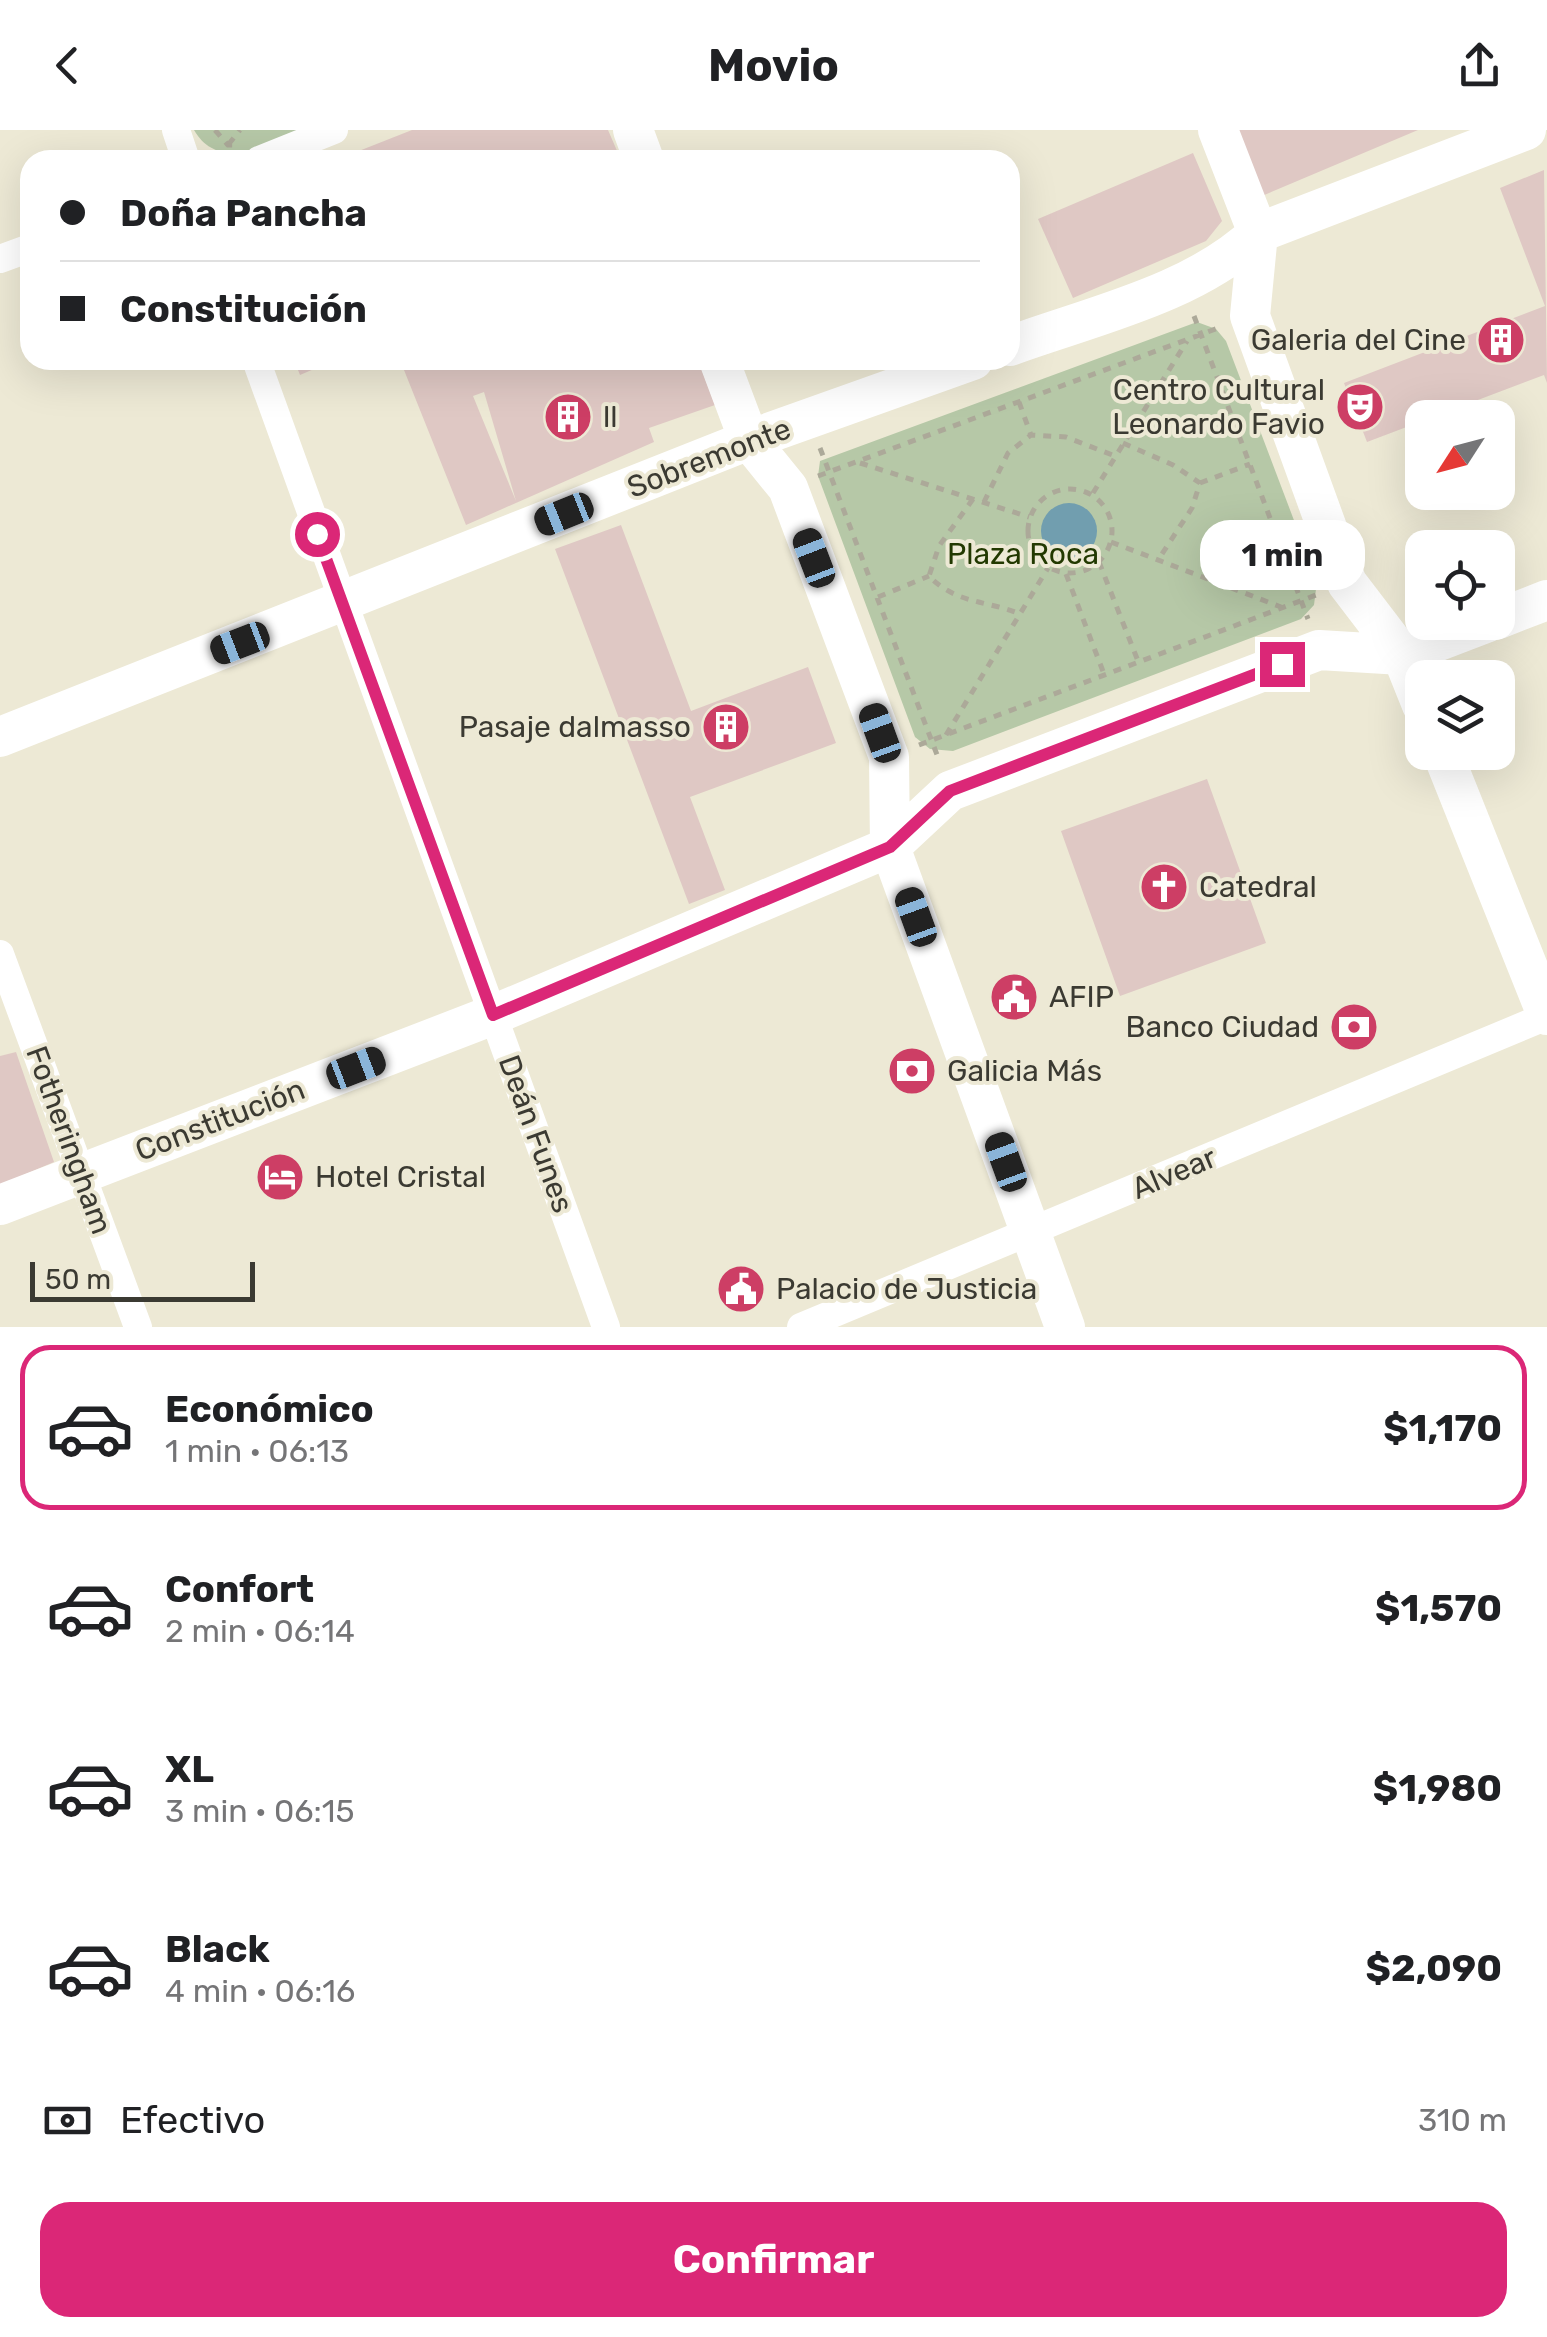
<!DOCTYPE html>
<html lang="es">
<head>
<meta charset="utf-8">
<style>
  body { margin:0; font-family:Rubik,sans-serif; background:#f2f2f2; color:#202124; height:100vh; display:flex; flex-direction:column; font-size:38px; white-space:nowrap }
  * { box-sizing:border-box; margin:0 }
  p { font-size:32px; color:#757577 }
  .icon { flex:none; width:55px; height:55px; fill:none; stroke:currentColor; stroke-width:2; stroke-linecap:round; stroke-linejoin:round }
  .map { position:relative; height:1197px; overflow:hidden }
  .panel { display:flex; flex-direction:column; background:#fff; flex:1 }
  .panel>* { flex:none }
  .hud { position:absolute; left:20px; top:20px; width:1000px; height:220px; border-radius:30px; box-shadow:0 10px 40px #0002; display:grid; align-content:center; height:220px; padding:0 40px; background:#fff }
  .needle { width:65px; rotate:234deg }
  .fabs { position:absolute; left:1405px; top:270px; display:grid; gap:20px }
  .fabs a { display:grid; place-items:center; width:110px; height:110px; border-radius:20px; background:#fff; box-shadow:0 10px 40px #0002; font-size:50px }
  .scale { position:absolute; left:30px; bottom:25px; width:225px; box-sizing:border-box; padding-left:10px; border:5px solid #3b3a32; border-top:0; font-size:28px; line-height:35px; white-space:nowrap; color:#3b3a32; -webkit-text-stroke:8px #ede9d5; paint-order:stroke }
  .end { position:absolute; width:45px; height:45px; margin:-22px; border:12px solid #db2777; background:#fff; box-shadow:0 0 0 5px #fff }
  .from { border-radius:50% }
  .bubble { position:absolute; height:70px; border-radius:30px; background:#fff; box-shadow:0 10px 40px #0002; font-size:32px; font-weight:700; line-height:70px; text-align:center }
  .car { position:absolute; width:30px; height:60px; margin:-30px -15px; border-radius:12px; box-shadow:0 0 8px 2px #0007; background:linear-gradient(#222 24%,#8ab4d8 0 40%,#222 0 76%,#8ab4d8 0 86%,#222 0) }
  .hud b { display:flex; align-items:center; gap:35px; height:95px; font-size:38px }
  .hud b+b { border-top:2px solid #e0e0e0 }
  .hud i { width:25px; height:25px; background:#202124 }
  ul { padding:18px 0 0; list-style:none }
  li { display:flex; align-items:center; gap:30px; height:165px; margin:0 20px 15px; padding:0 20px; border:5px solid transparent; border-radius:30px }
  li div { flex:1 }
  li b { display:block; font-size:38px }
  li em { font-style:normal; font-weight:700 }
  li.current { border-color:#db2777 }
  li>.icon { width:90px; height:90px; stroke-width:1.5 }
  .pay { display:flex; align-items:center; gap:25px; height:110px; padding:0 40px; font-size:38px }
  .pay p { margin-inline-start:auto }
  .cta { display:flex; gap:20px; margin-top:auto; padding:20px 40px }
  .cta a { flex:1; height:115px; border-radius:30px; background:#db2777; color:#fff; font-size:40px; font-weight:700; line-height:115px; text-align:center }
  header { display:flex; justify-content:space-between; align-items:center; height:130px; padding:0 40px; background:#fff; font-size:45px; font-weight:700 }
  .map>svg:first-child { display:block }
  .green { fill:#b6c8a7 }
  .water { fill:#719eaf }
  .building { fill:#dfc8c4; fill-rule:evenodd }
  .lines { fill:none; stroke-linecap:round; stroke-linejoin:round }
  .path { stroke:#aca999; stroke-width:5; stroke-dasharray:8 8; stroke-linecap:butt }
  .street { stroke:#fff; stroke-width:28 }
  .secondary { stroke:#fff; stroke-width:40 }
  .route { stroke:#db2777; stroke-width:12 }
  .labels { text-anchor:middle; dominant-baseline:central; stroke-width:8; stroke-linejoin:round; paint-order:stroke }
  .poi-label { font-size:30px; fill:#3b3a32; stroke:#ede9d5; text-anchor:start }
  .street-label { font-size:30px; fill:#3b3a32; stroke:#ede9d5 }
  .park-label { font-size:30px; fill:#223901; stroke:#ede9d5 }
</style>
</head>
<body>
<header><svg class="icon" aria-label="back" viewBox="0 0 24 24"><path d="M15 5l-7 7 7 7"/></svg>Movio<svg class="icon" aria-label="share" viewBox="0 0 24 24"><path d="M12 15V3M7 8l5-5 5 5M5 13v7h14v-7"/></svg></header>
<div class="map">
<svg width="1547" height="1197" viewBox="0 0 1547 1197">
  <rect width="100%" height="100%" fill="#ede9d5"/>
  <path class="green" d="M194,0H301C266,14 219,43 194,0Z
    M1197,192L1216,199L1226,211L1317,451L1314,475L1301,489L953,621L930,619L915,607L818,346L820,331Z"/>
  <path class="water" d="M1041 401a28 28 0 1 1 56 0a28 28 0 1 1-56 0Z"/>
  <path class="building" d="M412,0H608L621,30H336Z
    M1237,0H1418L1262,66Z
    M1193,23L1222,91L1206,111L1073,168L1038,89Z
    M1544,40L1547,253L1544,245L1367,312L1344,253L1545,176L1500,58Z
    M294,230H335L300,245Z
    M400,230H698L715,275L649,298L654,312L466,395ZM484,262L516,371L473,266Z
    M621,395L691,581L808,537L836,613L690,667L725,760L689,774L555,419Z
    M1207,649L1266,813L1120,866L1061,701Z
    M16,922L54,1032L0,1055V926Z"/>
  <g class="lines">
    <path class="path" d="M215,0L228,15H237
      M227,30L228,15L240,0
      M1194,186L1308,489
      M1019,272L1031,305
      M1123,313L1173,335L1200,353L1192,378L1158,430
      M820,318L939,630
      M860,333L1029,387
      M818,346L1221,197
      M1200,353L1250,334
      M1028 401a42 42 0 1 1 84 0a42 42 0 1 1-84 0Z
      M1093,363L1187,211
      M973,369L939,416L929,446C956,474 986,470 1020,484
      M984,372L1008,323L1031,305L1066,307L1115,326
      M1111,412L1281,477
      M1099,432L1138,531
      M1066,444L1104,544
      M878,467L929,446
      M946,605L1048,438
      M919,615L1316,465"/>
    <path class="street" d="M176,0L186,30
      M259,30L334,0
      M0,129L30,118
      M256,230L606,1197
      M0,824L138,1197
      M801,1197L1547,886"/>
    <path class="secondary" d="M633,0L644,30
      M1218,0L1258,103L1250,186L1347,453L1402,525L1422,575
      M1010,216C1092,186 1194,164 1258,103L1526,0
      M719,230L749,310L788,358L889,627L890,717L1065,1197
      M1498,489L1547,470
      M0,607L749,310L973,230
      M1442,622L1547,885
      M0,1075L493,885L890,717L950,661L1319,520L1402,525L1488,492"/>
  </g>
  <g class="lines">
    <path class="route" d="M317,404L493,885L890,717L950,661L1282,534"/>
  </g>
  <defs>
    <g id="building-disc" transform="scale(2.5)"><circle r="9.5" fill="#cd3e65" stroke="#ede9d5"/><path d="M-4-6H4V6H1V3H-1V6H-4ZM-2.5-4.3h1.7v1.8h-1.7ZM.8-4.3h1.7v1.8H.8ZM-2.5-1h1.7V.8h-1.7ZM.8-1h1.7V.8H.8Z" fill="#fff"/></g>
    <g id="theatre-disc" transform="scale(2.5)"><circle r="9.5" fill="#cd3e65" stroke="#ede9d5"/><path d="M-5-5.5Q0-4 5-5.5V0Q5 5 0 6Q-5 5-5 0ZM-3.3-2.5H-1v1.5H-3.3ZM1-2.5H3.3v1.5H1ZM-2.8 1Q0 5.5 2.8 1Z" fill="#fff"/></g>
    <g id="church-disc" transform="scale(2.5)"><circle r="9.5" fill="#cd3e65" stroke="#ede9d5"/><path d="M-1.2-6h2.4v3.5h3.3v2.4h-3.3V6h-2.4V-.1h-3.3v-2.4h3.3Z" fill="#fff"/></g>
    <g id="civic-disc" transform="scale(2.5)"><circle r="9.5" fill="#cd3e65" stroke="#ede9d5"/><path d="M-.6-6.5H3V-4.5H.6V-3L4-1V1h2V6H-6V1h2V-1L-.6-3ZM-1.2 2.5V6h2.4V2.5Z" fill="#fff"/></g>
    <g id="bank-disc" transform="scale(2.5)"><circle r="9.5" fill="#cd3e65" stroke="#ede9d5"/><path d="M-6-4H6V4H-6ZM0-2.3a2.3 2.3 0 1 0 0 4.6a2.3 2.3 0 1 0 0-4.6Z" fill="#fff"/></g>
    <g id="hotel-disc" transform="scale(2.5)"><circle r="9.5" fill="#cd3e65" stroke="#ede9d5"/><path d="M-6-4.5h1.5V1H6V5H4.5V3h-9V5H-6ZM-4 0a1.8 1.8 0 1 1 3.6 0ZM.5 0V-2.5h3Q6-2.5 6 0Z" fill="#fff"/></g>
  </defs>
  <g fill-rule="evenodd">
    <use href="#building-disc" x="1501" y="210"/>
    <use href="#theatre-disc" x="1360" y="277"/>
    <use href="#building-disc" x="568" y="287"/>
    <use href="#building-disc" x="726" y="597"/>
    <use href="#church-disc" x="1164" y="757"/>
    <use href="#civic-disc" x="1014" y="867"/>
    <use href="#bank-disc" x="1354" y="897"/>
    <use href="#bank-disc" x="912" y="941"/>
    <use href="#hotel-disc" x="280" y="1047"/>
    <use href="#civic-disc" x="741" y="1159"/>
  </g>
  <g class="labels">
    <g class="poi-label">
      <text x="1466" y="210" text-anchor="end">Galeria del Cine</text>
      <text x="1325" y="260" text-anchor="end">Centro Cultural<tspan x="1325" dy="34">Leonardo Favio</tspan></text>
      <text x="603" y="287">ll</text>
      <text x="691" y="597" text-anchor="end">Pasaje dalmasso</text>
      <text x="1199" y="757">Catedral</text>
      <text x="1049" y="867">AFIP</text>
      <text x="1319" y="897" text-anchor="end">Banco Ciudad</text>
      <text x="947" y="941">Galicia Más</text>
      <text x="315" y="1047">Hotel Cristal</text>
      <text x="776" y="1159">Palacio de Justicia</text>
    </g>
    <g class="street-label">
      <text transform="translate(709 328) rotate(-21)">Sobremonte</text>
      <text transform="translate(220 990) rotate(-21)">Constitución</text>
      <text transform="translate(536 1004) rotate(70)">Deán Funes</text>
      <text transform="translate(69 1010) rotate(70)">Fotheringham</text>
      <text transform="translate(1174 1043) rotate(-23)">Alvear</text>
    </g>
    <g class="park-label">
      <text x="1023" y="424">Plaza Roca</text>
    </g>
  </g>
</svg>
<div class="fabs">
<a><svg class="needle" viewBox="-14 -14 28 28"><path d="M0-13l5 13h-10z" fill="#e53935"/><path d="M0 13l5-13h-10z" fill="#757577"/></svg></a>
<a><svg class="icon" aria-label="locate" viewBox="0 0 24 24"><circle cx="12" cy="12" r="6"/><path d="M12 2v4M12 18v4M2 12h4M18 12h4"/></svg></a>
<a><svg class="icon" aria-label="layers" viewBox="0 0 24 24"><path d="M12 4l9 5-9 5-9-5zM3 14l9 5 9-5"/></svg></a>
</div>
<div class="scale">50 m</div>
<i class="end from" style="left:317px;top:404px"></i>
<i class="end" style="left:1282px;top:534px"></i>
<div class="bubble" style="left:1200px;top:390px;width:165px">1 min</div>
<i class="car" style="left:564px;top:384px;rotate:248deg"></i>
<i class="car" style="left:814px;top:428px;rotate:339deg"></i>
<i class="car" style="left:240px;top:513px;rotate:249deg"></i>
<i class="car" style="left:880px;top:603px;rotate:340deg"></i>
<i class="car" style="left:916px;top:787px;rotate:340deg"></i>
<i class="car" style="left:356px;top:938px;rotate:69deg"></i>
<i class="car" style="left:1006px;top:1032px;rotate:340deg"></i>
<div class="hud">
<b><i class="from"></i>Doña Pancha</b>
<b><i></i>Constitución</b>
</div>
</div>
<section class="panel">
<ul>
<li class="current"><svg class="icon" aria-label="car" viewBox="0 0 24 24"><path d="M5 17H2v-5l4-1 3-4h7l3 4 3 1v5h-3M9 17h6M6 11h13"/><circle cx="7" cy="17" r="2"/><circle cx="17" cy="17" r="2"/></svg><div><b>Económico</b><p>1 min · 06:13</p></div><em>$1,170</em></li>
<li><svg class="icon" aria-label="car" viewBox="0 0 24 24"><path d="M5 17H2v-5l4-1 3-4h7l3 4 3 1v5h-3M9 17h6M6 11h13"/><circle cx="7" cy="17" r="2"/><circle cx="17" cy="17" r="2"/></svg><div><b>Confort</b><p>2 min · 06:14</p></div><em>$1,570</em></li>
<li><svg class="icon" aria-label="car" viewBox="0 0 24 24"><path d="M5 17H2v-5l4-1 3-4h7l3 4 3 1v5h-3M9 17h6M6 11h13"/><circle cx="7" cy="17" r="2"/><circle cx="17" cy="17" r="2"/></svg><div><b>XL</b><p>3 min · 06:15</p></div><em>$1,980</em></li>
<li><svg class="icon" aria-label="car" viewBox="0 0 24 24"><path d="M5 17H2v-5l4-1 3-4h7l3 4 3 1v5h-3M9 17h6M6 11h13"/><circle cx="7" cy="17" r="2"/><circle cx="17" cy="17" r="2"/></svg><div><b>Black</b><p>4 min · 06:16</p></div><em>$2,090</em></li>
</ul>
<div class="pay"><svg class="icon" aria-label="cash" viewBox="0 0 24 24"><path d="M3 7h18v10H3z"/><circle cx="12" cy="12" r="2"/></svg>Efectivo<p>310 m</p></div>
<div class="cta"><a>Confirmar</a></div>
</section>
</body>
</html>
